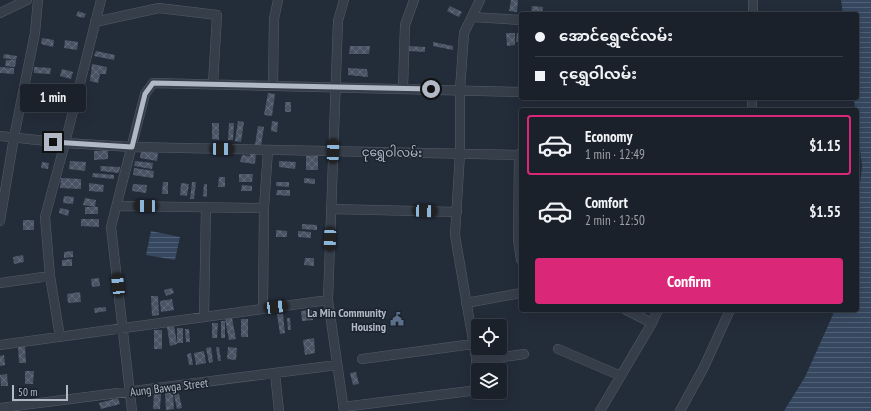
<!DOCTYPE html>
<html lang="en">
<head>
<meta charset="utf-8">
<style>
  body { margin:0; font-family:"PT Sans Narrow","Noto Sans Myanmar",sans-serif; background:#272e37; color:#f1f3f6; height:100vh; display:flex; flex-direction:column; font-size:15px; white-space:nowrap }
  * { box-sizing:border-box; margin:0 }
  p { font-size:13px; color:#9fa3a9 }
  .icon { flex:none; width:22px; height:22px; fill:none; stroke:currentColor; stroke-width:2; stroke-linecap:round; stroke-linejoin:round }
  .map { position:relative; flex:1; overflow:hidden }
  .drawer { position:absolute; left:519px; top:108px; width:340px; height:204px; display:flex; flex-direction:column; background:#1a212b; border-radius:4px; box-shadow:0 4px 16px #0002,0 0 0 1px #383e47 }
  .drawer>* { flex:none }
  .hud { position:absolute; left:519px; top:12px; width:340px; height:88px; border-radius:4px; box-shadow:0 4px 16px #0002,0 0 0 1px #383e47; display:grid; align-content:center; height:88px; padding:0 16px; background:#1a212b }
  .tools { position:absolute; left:471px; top:319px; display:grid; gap:8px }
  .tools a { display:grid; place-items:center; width:36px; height:36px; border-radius:4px; background:#1a212b; box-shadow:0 4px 16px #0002,0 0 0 1px #383e47; font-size:20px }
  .scale { position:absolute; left:12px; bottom:10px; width:56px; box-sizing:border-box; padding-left:4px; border:2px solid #b1b9c6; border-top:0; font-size:11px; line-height:14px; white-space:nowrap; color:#b1b9c6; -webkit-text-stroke:3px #1b232e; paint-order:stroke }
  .end { position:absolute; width:18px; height:18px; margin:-9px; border:5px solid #b1b9c6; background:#111; box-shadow:0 0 0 2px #111 }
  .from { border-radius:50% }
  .bubble { position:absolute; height:28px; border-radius:4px; background:#1a212b; box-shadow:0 4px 16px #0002,0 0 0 1px #383e47; font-size:13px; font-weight:700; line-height:28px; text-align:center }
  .car { position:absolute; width:12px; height:24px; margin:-12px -6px; border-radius:5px; box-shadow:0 0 3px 1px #0007; background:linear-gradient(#222 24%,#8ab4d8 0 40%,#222 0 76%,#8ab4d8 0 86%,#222 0) }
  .hud b { display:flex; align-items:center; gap:14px; height:38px; font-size:15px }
  .hud b+b { border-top:1px solid #383e47 }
  .hud i { width:10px; height:10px; background:#f1f3f6 }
  ul { padding:7px 0 0; list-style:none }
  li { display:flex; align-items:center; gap:12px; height:60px; margin:0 8px 6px; padding:0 8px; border:2px solid transparent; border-radius:4px }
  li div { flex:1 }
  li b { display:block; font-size:15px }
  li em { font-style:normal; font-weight:700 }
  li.on { border-color:#db2777 }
  li>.icon { width:36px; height:36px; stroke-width:1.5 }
  .cta { display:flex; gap:8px; margin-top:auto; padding:8px 16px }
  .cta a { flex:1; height:46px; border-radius:4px; background:#db2777; color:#fff; font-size:16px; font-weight:700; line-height:46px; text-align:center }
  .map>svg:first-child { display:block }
  .water { fill:url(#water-rules) }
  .building { fill:url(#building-cross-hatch) }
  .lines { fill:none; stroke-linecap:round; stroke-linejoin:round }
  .minor-casing { stroke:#545c67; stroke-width:10 }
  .minor { stroke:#363e4a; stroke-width:9 }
  .route { stroke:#b1b9c6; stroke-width:5 }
  .labels { text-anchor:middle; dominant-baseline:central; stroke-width:3; stroke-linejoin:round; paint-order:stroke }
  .street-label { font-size:12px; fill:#b1b9c6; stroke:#1b232e }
  .poi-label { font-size:12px; font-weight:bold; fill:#b1b9c6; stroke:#1b232e; text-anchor:end }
</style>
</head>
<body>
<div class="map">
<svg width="871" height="411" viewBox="0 0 871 411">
  <defs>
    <pattern id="water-rules" width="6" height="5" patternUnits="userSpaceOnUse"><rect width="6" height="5" fill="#364860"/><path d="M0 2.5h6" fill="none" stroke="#516075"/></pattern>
    <pattern id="building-cross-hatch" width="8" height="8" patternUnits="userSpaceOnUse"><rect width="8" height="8" fill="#495363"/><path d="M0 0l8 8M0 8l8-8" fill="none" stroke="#616a78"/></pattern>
  </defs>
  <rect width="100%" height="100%" fill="#232c39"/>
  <path class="water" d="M841,0H871V411H784L805,377L835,310H857V210L862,166L857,124V110H855L854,98H857V14H843Z
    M151,231L180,237L175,260L146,255Z"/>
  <path class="building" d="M511,0H518L517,12L509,11Z
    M450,6L462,12L459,17L447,11Z
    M532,6L543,7L542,14L531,13Z
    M78,11L86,14L84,18L76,16Z
    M506,33H515V45L507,46Z
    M517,33H521V42H516Z
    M42,38L54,40L53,47L41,44Z
    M65,40L78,42L77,50L64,48Z
    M433,42L453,46V50L433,46Z
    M350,46H370L369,54H349Z
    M409,46L425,47V52L409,51Z
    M96,51L115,55L114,60L94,56Z
    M4,54L17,56L16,60L3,58Z
    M6,60H16L15,67L5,66Z
    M92,64L107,67L106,74H100L98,83L90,81Z
    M0,67L14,68V74L0,73Z
    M34,67L51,68L50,74L34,73Z
    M348,68L367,69L368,77L348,75Z
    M62,69L73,72L71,79L60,76Z
    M268,93L275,94L272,116L264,115Z
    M30,100L42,101L41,107L29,106Z
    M285,102H291V112H285Z
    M238,121L244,122L241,142L235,141Z
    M272,121L278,122L277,132L271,131Z
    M212,123H219V140L212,139Z
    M229,123H234L233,140H228Z
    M258,126L264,127L261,146L255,145Z
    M108,150V159L94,160V151Z
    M141,151L158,153L157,161L140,158Z
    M250,152H256L255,164L240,162L242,155L250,156Z
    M306,156H318V170H306Z
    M70,161L86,162L85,171L69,169Z
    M135,161L153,163L152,169L134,166Z
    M279,161L296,162L295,169L279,167Z
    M42,162L49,163L48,169L41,168Z
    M100,166L120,167L119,173L101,171Z
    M134,168L154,171L153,178L133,175Z
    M93,173L114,175V179L92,177Z
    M239,174H253L252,182H239Z
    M219,177H225V187H218Z
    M61,178L81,179V189L60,188Z
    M304,178L315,179V184L304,183Z
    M163,182H168V194H162Z
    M192,182H196L194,199H190Z
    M276,182H289V187L276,186Z
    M89,183L104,185L103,192L89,191Z
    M181,183L189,184L187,196L180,195Z
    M133,184L147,185L146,193L132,191Z
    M204,184H207V197L203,196Z
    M242,185L252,186V191H241Z
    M277,190H290V196L276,195Z
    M64,196L74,197L73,204L63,203Z
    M85,198L96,200L95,207L83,205Z
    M85,207H98V214H85Z
    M60,208L69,210L68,216L59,213Z
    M81,219H99V227L81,226Z
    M23,220H34V230H23Z
    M302,224L317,225V230L302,229Z
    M276,230L287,231V237H276Z
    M298,231L311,232V238L298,237Z
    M73,251V257L64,258V252Z
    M23,255L24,262L14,264L13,257Z
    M305,258H314V266L304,265Z
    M72,259V266H62V260Z
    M99,278L100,286L92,287L91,279Z
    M172,288L174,293L166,296L164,290Z
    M80,292L81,302L68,303L67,294Z
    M151,296H158L159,315L152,316Z
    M172,299L174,310L161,312L160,301Z
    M106,307V311L95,313L94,308Z
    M312,310L313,320L302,321L301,311Z
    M277,314H283L285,333L280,334Z
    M232,318L236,339L229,340L225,319Z
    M287,318H290L291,330H288Z
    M241,319H248V337H241Z
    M221,321H225V338H221Z
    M212,323H218L217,338H212Z
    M174,326L177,344L170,346L167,327Z
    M177,328H183V343H177Z
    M185,329H189L190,342H186Z
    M154,330H162V349H154Z
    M314,338L315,353L305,355L303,340Z
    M25,346L26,363H19L18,347Z
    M211,347L213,362L209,363L206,348Z
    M216,347H219L221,361H218Z
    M228,347L237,348L236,360L227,359Z
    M204,351L206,363L196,365L194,353Z
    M191,353L193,365H189L187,354Z
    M4,355L5,365L0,366V356Z
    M25,371H34L33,384H25Z
    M356,372L359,384L353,385L350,373Z
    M7,374L8,386H1L0,375Z
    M165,392H173L174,409L166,410Z
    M154,393L161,394L160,409H153Z
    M179,394L182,408L177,409L174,395Z
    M118,398L120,404L101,409L99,403Z"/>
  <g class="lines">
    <g class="minor-casing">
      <path id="minor" d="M0,13L27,0
        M753,14V0
        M472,17L521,20
        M95,22L159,8L217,15L213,84
        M273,85L274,19L278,0
        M403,88L405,25L414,0
        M752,110V98
        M0,136L65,143L132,147L521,155
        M519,154L518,240L521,260
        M117,206L264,208
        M331,209L457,212
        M0,221L14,137L35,33L38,0
        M0,283L50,276
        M466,303L521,293
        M263,309L264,208L268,150
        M626,310L652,323
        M204,317L206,207
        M60,337L50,276L45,217L65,143L101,0
        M0,345L328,300
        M558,349L621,376
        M362,359L473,344
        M476,361L524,354
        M478,370L455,235L460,153V90L464,33L480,0
        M275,373L279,411
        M343,407L470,391L478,388
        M0,408L337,365
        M132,411L111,227L145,94L153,83L521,92
        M344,411L328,300L338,21L344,0
        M600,411L652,323L658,310
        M680,411L704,367L730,310"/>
    </g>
    <use href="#minor" class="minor"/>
  </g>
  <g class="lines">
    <path class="route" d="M53,142L132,147L145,94L153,83L431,89"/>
  </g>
  <defs>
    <g id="civic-bare" transform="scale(1.08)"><path d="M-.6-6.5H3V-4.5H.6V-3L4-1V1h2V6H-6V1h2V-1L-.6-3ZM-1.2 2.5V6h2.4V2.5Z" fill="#5c6f8a" stroke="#1b232e" stroke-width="2.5" paint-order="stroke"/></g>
  </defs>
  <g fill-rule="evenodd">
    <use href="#civic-bare" x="397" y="319"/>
  </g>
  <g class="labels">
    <g class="street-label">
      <text transform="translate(392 152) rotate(1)">ငုရွှေဝါလမ်း</text>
      <text transform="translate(169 387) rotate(-7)">Aung Bawga Street</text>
    </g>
    <g class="poi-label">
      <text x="386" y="312">La Min Community<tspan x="386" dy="14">Housing</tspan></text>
    </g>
  </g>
</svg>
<div class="tools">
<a><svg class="icon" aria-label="locate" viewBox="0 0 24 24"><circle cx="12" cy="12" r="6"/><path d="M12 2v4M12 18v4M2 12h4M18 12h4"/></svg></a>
<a><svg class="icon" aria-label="layers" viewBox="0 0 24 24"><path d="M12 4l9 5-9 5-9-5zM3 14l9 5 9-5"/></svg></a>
</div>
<div class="scale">50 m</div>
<i class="end from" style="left:431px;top:89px"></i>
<i class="end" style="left:53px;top:142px"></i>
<div class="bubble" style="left:20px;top:84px;width:66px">1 min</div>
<i class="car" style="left:222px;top:149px;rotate:91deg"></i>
<i class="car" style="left:333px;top:151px;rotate:2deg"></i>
<i class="car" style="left:146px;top:206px;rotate:271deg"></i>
<i class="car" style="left:425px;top:211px;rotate:92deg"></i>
<i class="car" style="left:330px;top:239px;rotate:182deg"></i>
<i class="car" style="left:118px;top:285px;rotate:354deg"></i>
<i class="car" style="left:276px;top:307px;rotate:83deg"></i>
<div class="hud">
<b><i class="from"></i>အောင်ရွှေဇင်လမ်း</b>
<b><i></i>ငုရွှေဝါလမ်း</b>
</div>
<section class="drawer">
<ul>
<li class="on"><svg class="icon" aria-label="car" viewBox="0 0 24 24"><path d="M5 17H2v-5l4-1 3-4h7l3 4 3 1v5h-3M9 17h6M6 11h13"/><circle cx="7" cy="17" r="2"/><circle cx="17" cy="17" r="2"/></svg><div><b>Economy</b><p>1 min · 12:49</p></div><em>$1.15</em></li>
<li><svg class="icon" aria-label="car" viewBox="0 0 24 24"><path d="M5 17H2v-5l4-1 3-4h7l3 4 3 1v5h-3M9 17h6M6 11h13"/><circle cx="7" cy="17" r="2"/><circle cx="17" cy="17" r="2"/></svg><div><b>Comfort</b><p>2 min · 12:50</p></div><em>$1.55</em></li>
</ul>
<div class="cta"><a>Confirm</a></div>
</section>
</div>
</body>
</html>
